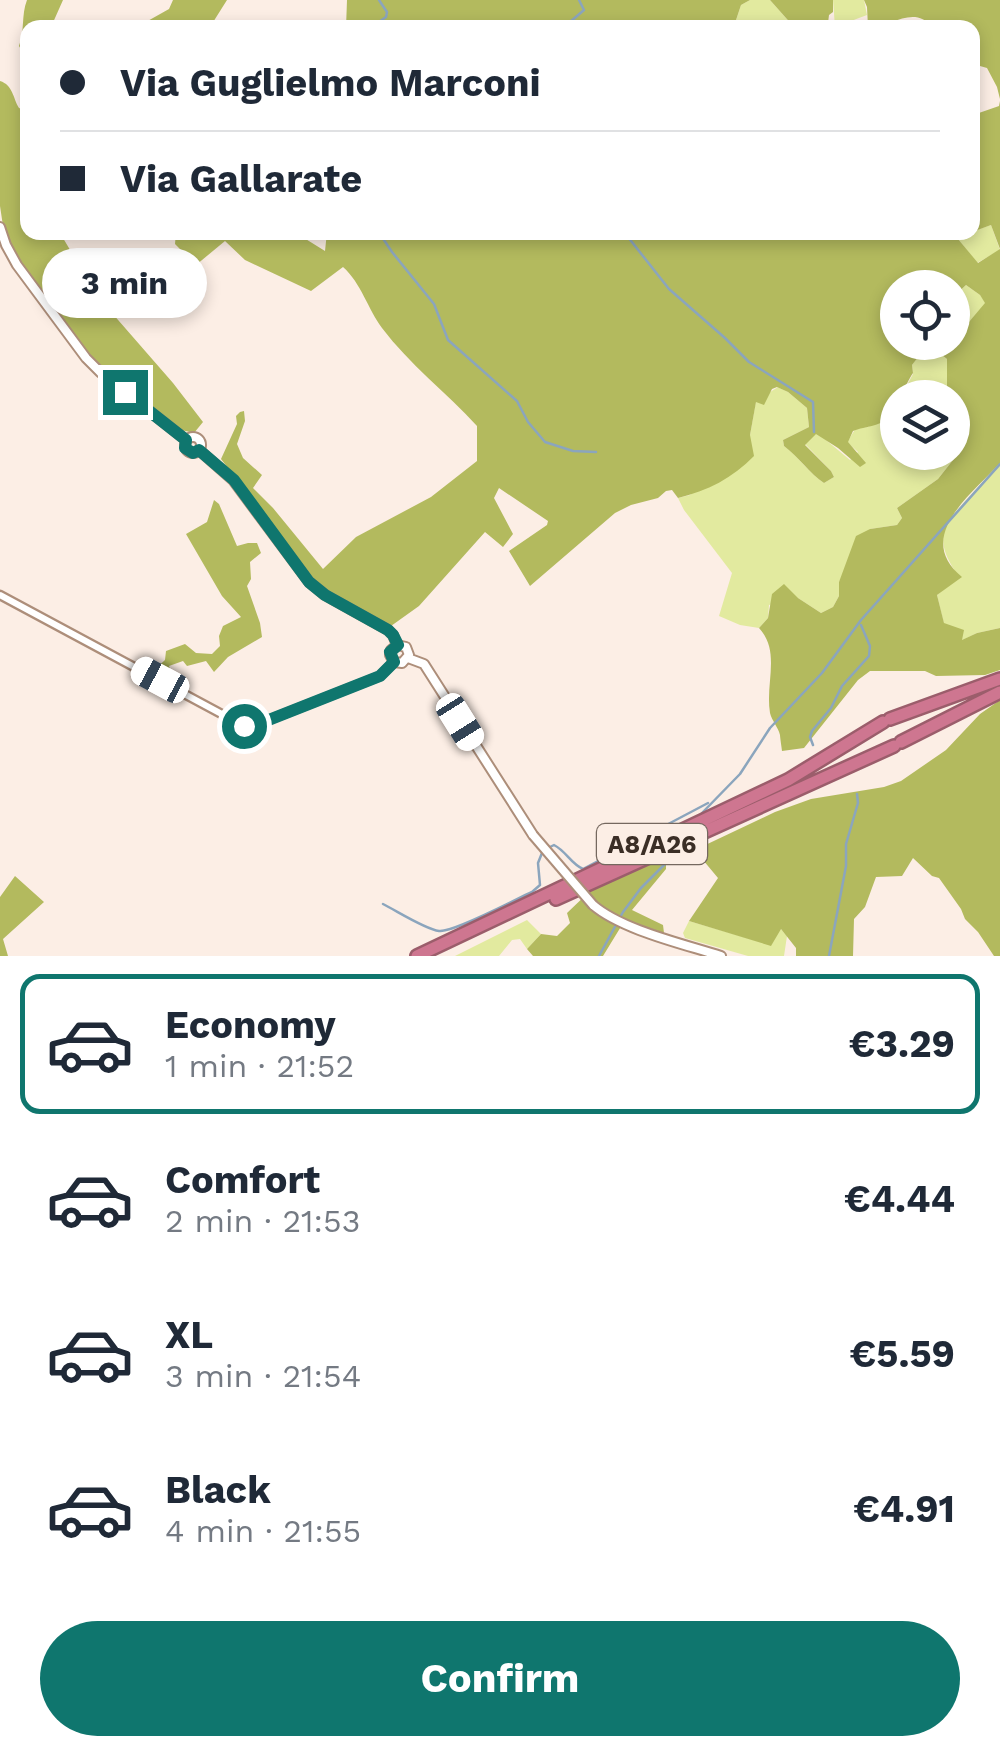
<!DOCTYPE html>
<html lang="en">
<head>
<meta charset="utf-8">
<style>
  body { margin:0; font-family:"Work Sans",sans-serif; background:#f2f2f3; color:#1f2937; height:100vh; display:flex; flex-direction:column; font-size:38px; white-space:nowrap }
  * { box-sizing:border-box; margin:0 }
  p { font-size:32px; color:#747a83 }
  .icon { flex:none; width:55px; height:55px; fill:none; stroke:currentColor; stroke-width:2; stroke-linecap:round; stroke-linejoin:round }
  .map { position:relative; height:956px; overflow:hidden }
  .side { display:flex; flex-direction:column; background:#fff; flex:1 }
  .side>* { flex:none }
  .top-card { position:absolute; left:20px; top:20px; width:960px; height:220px; border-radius:20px; box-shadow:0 5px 15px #0003; display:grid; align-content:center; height:220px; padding:0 40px; background:#fff }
  .buttons { position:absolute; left:880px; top:270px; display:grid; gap:20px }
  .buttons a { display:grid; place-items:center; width:90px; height:90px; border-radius:50%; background:#fff; box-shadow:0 5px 15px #0003; font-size:50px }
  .end { position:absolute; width:45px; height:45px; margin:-22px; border:12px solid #0f766e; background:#fff; box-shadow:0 0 0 5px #fff }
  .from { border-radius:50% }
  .bubble { position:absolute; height:70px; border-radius:35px; background:#fff; box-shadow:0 5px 15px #0003; font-size:32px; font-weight:700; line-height:70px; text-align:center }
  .car { position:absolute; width:30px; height:60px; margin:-30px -15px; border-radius:12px; box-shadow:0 0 8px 2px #0007; background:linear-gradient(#fff 24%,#345 0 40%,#fff 0 76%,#345 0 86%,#fff 0) }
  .top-card b { display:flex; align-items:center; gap:35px; height:95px; font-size:38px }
  .top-card b+b { border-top:2px solid #e0e1e3 }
  .top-card i { width:25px; height:25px; background:#1f2937 }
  ul { padding:18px 0 0; list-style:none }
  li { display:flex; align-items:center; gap:30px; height:140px; margin:0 20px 15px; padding:0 20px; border:5px solid transparent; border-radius:20px }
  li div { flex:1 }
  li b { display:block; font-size:38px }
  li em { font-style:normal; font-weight:700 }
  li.current { border-color:#0f766e }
  li>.icon { width:90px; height:90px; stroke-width:1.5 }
  .primary-button { display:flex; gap:20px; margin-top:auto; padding:20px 40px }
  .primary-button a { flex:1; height:115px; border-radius:60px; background:#0f766e; color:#fff; font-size:40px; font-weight:700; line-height:115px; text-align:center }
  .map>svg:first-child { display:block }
  .green { fill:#e2ea9f }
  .forest { fill:#b3ba5e; fill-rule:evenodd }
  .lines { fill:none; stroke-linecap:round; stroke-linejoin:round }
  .stream { stroke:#8ba5bd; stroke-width:2.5 }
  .tertiary-casing { stroke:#ad8e7a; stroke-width:11 }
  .secondary-casing { stroke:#ad8e7a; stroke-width:12 }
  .motorway-casing { stroke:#9b5d6b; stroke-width:16 }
  .tertiary { stroke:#fff; stroke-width:6 }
  .secondary { stroke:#fff; stroke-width:8 }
  .motorway { stroke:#ce7690; stroke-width:11 }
  .secondary-bridge-casing { stroke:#ad8e7a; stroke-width:12; stroke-linecap:butt }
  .secondary-bridge { stroke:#fff; stroke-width:8 }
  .route { stroke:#0f766e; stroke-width:12 }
  .labels { text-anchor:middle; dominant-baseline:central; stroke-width:8; stroke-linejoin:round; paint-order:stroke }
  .shield { fill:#fceee5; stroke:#75685f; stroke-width:2.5 }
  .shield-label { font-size:25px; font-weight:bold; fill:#3b2e26 }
</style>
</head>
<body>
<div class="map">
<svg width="1000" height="956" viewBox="0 0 1000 956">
  <rect width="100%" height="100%" fill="#fceee5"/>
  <path class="green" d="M750,0H770L794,27H739L736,20L741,5Z
    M833,0H864L867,15L835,27Z
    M991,225L1000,250L977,263L958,239L962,235Z
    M966,285L980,295L986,303L953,340V297Z
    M927,344L947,359V397L900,398L913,374L912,365Z
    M778,387L788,392L807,408L809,427L783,440L784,446C799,457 809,473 824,483L834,477L831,471L805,444L816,433L820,435L850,460L858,452L847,442L856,428L868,427L893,413L897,401L898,452L952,453L953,460L938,479L897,508L902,518L897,525L870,529L839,582V596L833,607L821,613L798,598L769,605L768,618L759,628L740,625L719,616L732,573L684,510L678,498L690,495L750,435L756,401Z
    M1000,463V628L977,633L961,641L944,624L937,595L950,584L955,571C934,539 943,525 966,500C978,487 989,475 1000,463Z
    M527,920L541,934L527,949L520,939L512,940L499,956H455Z
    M689,921L771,945L780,928L787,936L784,956H748L685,938L683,933Z"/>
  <path class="forest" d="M27,0H63L51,27L28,28L27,59L19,46C25,31 21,15 27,0Z
    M173,0H227L210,27H137L169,9Z
    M347,0H750L741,5L736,20L739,27L346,28Z
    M770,0H833V12L829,15L828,23L817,27H794Z
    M864,0H1000V99L997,87L987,68L973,64L972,28L932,27C914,4 890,28 868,27L867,7Z
    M0,81C13,85 13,98 19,108L27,111L28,232L60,233L88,280L112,313L173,383L203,422L194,433L177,429L102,370L89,356L21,264L3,226L0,206Z
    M1000,101V463C972,494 913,537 962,577L937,595L944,623L964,630L962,640L977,633L1000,628V670L985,675L936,676L925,671H870L858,680L804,748L782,751C782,750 780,737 780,735C778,727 772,721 770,713C765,683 781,652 759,628L768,618L772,594L784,584L798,598L821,613L833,607L839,596V582L856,536L870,529L897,525L902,518L897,508L938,479L953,460L952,398L947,397V359L928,344L912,365L913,373C904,386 896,413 884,421C875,427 862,427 853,431L848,442L866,463L860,467L838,448L816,434L805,445L831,471L834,477L824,483C810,474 799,457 784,446L783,440L809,427L807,408L788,392L777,387L772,389L764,405L756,402L750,435L754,456C733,478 707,491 678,498L672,490L666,491L658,498L631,505L615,513L530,586L509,551L547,525L548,521L499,488L494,498L513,534L503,547L485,532L419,606L391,626L384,625C350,606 311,591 295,554L221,459L237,424L236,416L240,412L244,411L245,421L237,444L243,458L262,475L253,488L273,508L323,569L356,537L431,497L477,461V426C447,393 409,364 382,328C368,309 361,283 343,267L311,291L245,260L225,241L196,265L175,244L176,232L296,233L325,251L327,232H862L870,240L881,233L972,232L962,235L958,239L978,263L1000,249L991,225L972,232L973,107L976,114L999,106ZM966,285L980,295L985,303L952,342L946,347L939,342H898V288H952L953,297Z
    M214,500L219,504L237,546L248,543H257L261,553L250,562L251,579L247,586L260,623L262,637L228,657L214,672L206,661L187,666L183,661L169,666L172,677L165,679L153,671L165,660L166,651L185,644L196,653L212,654L220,646L219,636L223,626L241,617L222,596L186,534L207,522Z
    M1000,700V956H994L978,932L965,919L961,909L939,878L932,876L913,858L902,876L876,877L865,907L854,919L853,956H796V948L781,929L771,946L689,921L718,878L698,854L699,848L775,812L811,799L884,787L901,781L946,750L980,714Z
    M666,856V869L632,910L663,925L664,933L625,920L603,956H533L527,949L541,934L557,936L570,923L567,913L590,891Z
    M15,876L44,902L3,939L8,956H0V897Z"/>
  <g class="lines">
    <path class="stream" d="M377,28L379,22L386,17L387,12L379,0
      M563,28L584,10L579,0
      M383,232L384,240L392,252L434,304L448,340L517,401L528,422L545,442L573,451L596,452
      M624,232L669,289L725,338L749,362L813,402L814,432
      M813,745L810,737L812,731L831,708L842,686L869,656L870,646L861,625
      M702,813L740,774L770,728L822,673L861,620L1000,464
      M548,848L554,845C566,851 571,864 583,869L708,803
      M383,904C397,911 425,929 439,931C453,933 516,899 532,892L540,885L538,863L542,853
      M599,956L623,912L641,888L679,850
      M829,956L846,866V844L858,803L857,794"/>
    <g class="tertiary-casing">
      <path id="tertiary" d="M0,595L244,726L261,723L380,676L394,662"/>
    </g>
    <g class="secondary-casing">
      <path id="secondary" d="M0,227L6,245L17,265L86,358L100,372L186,440
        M185 445a8 8 0 1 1 16 0a8 8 0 1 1-16 0Z
        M199,450L233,480L309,582L325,595L388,630L393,635L397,645L406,647L409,655L402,663L394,662L390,655L391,650L397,645
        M408,658L424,664L533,835
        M593,905C622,930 684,944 721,956"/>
    </g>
    <g class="motorway-casing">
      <path id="motorway" d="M890,719L1000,679
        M901,742L1000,692
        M556,899L894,746
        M417,956L788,780L883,722"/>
    </g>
    <use href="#tertiary" class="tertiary"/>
    <use href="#secondary" class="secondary"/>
    <use href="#motorway" class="motorway"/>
    <g class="secondary-bridge-casing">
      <path id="secondary-bridge" d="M533,835L593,905"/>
    </g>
    <use href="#secondary-bridge" class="secondary-bridge"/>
  </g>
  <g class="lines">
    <path class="route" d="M125,392L186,440L185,448L193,453L199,450L234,480L309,582L325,595L388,630L393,635L398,645L390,652L394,662L380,676L261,723L244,726"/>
  </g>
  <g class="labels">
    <rect class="shield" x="597" y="824" width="110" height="40" rx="8"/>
    <g class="shield-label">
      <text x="652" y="844">A8/A26</text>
    </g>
  </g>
</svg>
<div class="buttons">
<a><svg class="icon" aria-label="locate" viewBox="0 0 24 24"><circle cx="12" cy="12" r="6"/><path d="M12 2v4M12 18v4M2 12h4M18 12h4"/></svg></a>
<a><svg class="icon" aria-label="layers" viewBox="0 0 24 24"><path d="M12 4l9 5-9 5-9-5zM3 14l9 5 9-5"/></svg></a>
</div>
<i class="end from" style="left:244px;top:726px"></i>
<i class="end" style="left:125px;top:392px"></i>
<div class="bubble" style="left:42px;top:248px;width:165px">3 min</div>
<i class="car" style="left:160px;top:680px;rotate:298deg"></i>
<i class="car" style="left:460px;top:722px;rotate:148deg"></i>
<div class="top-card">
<b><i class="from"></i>Via Guglielmo Marconi</b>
<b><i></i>Via Gallarate</b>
</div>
</div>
<section class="side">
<ul>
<li class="current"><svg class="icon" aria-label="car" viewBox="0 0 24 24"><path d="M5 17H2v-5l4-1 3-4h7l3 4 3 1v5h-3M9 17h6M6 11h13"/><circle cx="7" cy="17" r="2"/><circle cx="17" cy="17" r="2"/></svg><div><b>Economy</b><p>1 min · 21:52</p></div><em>€3.29</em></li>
<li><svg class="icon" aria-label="car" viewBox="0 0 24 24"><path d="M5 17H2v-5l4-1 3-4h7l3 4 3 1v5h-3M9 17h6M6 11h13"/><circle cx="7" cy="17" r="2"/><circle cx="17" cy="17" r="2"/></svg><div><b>Comfort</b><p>2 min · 21:53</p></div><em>€4.44</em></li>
<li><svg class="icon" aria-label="car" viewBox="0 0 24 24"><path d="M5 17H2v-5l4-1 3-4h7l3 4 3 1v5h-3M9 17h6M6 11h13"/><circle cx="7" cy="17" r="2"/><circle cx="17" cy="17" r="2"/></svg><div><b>XL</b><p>3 min · 21:54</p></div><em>€5.59</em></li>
<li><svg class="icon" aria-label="car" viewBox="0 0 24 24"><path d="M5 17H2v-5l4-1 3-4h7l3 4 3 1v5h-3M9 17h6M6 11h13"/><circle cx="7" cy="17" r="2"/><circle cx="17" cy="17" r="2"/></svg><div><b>Black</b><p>4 min · 21:55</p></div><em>€4.91</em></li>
</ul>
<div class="primary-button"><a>Confirm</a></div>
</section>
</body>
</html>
